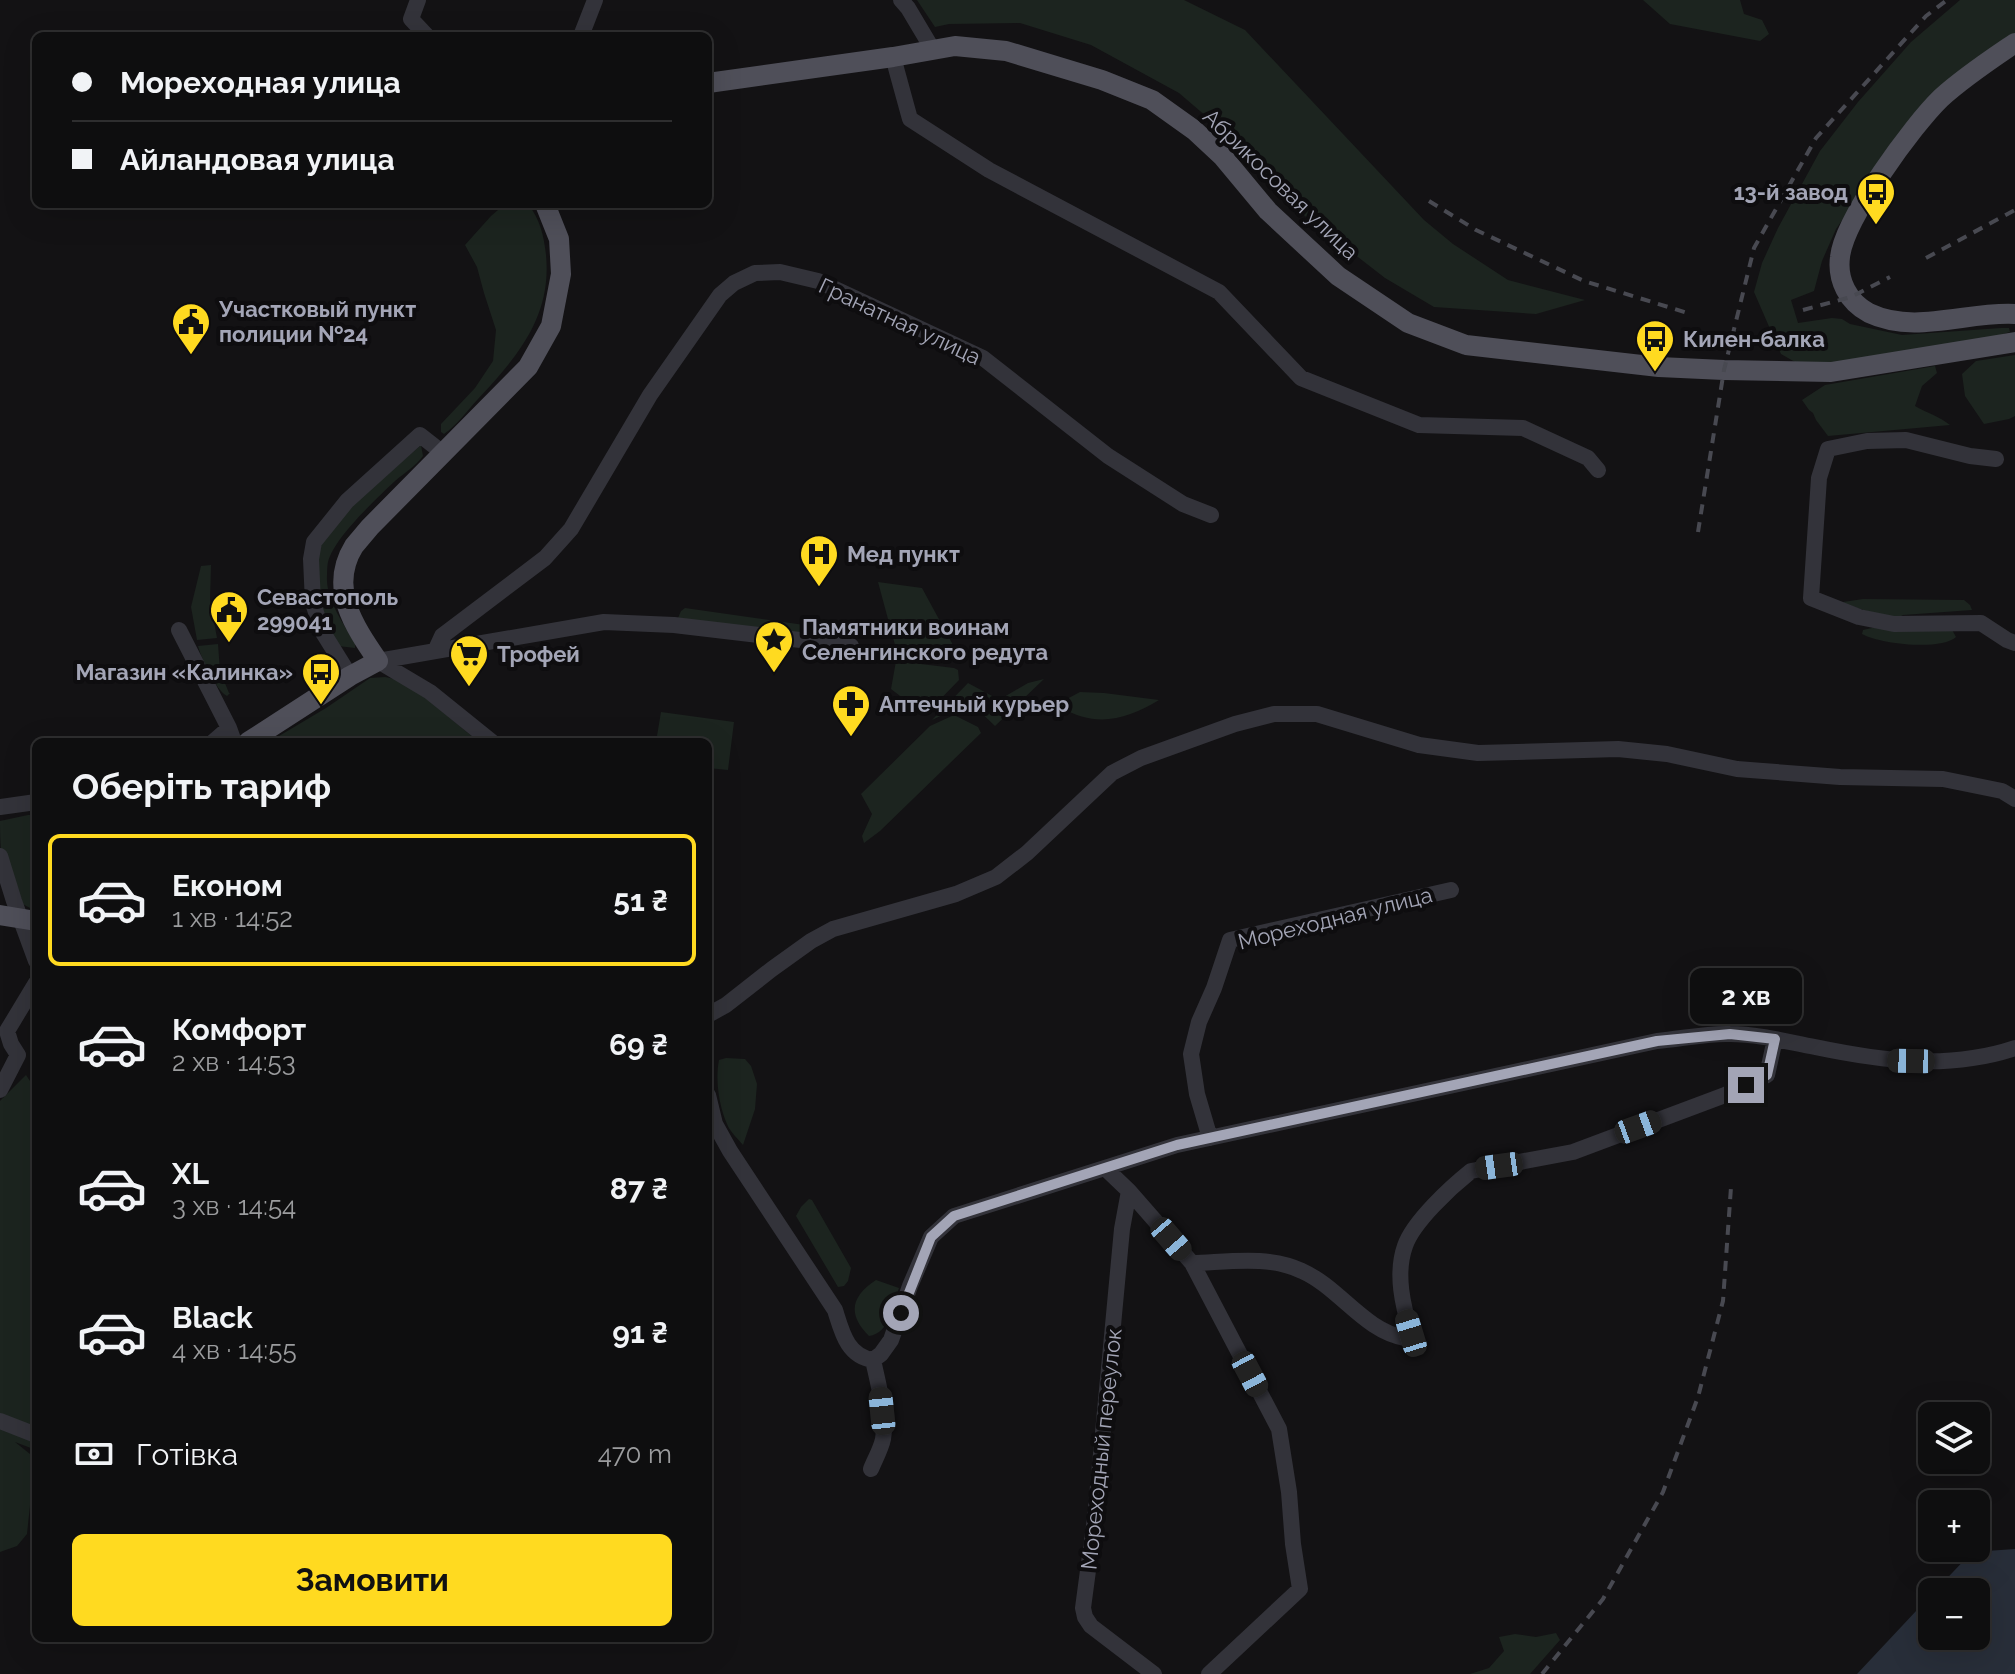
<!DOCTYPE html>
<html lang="uk">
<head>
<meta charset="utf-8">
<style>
  body { margin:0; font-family:Raleway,sans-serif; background:#171718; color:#f1f3f6; height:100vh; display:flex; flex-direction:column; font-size:30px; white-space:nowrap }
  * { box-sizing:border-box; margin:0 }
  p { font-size:26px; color:#9b9c9e }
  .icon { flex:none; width:44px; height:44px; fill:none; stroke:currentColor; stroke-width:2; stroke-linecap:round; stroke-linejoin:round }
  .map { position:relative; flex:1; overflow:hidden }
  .sheet { position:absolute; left:32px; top:738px; width:680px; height:904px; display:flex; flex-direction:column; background:#0e0e0f; border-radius:12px; box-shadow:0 8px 32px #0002,0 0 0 2px #2e2e2f }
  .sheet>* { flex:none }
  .hud { position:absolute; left:32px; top:32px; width:680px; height:176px; border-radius:12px; box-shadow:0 8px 32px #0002,0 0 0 2px #2e2e2f; display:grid; align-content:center; height:176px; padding:0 40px; background:#0e0e0f }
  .tools { position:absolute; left:1918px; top:1402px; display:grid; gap:16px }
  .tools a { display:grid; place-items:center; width:72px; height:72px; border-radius:12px; background:#0e0e0f; box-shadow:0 8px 32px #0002,0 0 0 2px #2e2e2f; font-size:40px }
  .end { position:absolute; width:36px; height:36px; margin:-18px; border:10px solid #a3a5b6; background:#111; box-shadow:0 0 0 4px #111 }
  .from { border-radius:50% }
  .bubble { position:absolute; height:56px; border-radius:12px; background:#0e0e0f; box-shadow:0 8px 32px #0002,0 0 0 2px #2e2e2f; font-size:26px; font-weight:700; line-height:56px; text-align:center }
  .car { position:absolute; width:24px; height:48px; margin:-24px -12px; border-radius:10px; box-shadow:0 0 6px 2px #0007; background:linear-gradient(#222 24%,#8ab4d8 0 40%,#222 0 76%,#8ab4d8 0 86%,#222 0) }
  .hud b { display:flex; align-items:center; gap:28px; height:76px; font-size:30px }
  .hud b+b { border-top:2px solid #2e2e2f }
  .hud i { width:20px; height:20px; background:#f1f3f6 }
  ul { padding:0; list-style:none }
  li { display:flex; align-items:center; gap:24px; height:132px; margin:0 16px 12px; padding:0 24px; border:4px solid transparent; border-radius:12px }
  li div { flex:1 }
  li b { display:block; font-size:30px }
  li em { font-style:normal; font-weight:700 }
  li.current { border-color:#ffda20 }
  li>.icon { width:72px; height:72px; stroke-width:1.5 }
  h2 { padding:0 40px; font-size:36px; line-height:96px }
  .pay { display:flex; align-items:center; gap:20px; height:88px; padding:0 40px; font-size:30px }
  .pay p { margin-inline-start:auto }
  .primary-button { display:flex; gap:16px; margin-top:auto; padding:16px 40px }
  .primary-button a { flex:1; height:92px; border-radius:12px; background:#ffda20; color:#111; font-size:32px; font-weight:700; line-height:92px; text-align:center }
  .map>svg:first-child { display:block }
  .green { fill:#1c241f }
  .water { fill:#282e39 }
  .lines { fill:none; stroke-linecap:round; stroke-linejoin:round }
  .minor { stroke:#33333a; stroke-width:16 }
  .major { stroke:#4f4f59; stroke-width:20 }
  .rail { stroke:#484951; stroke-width:4; stroke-dasharray:10 8; stroke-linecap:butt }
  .route { stroke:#a3a5b6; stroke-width:10 }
  .labels { text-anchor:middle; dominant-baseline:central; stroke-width:8; stroke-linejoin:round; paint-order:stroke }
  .street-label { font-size:22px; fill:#a3a5b6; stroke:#0e0d0f }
  .poi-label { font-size:22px; font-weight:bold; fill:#a3a5b6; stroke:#0e0d0f; text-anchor:start }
</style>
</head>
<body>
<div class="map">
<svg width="2015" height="1674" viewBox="0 0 2015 1674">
  <rect width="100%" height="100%" fill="#131214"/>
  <path class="green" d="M917,0H1184L1245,30L1424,220L1453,244L1508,280L1585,300L1536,314L1434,307L1385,278L1305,216L1235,141L1179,93L1091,45L1020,23L949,24L935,27Z
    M1643,0H1740L1744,14L1762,20L1769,34L1760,41L1670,24Z
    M1960,0H2015V35L1896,142L1836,229L1822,261L1814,291L1791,300L1798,323L1832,318L1842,319L1850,324L1902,335L2001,328H2009L2010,332L1993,337L1832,366L1795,362L1781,354L1754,292L1762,263L1778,228L1820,151L1858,102L1911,42Z
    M505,204H528C540,219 544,236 546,255C552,317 517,357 478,399C467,411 457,425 444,434L441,432V424L475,388L493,361L496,330L484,293L477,267L465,245L491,216Z
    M2015,355V416L2009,419L1984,424L1965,396L1962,374L1976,361Z
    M1935,366L1937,373L1922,386L1915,406C1927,413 1939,416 1950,425L1828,436L1816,420L1813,413L1809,410L1802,400L1825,385Z
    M421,445L423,456C416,466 404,473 395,481C377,498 334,538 328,562C327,567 327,575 327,581C328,602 344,625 355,643V648L338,646L332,639L314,581L321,541L351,506Z
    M211,565L210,600L217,638L197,640L191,607L201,566Z
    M878,582L922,588L953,645L948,652L895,645Z
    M1863,599L1964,600L1970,605L1972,610L1903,615L1897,618L1888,617L1846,605L1843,602Z
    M685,608L847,631L848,635L845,639L678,618L681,611Z
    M1872,628H1951L1956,637C1941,651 1880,644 1862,634L1863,630Z
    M218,644L220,671L229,693H230L227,696C215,689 202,660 198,646Z
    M896,661L954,668L958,670L959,680L925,715L891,689Z
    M385,677L405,681L479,742H269L326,708L370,678Z
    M1044,679L995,726L970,702L932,720L968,683L994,697H1004L1028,683Z
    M1080,692L1104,693L1159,700C1126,720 1096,728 1060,707L1065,700Z
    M661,712L734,722L728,770L708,768V742H656Z
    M954,715L978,727L981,733L880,831L864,843L862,836L872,814L861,794L930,726Z
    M28,815H36V911C26,906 17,902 11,892C1,877 0,839 0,821Z
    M726,1058L745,1059L751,1066L757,1084L755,1109L743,1145C738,1139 730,1132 727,1124C719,1106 715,1080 719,1060Z
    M26,1075L36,1090V1450L15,1442L35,1458L27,1534L17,1546L0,1552V1101Z
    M809,1199L812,1200L851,1268L848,1281L844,1286L838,1287L796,1216L801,1207Z
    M876,1280L899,1288C893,1305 890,1333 869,1336C848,1315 850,1297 876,1280Z
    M1556,1633L1560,1640L1530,1674H1470L1489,1668L1504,1651L1499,1637L1515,1634L1536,1637Z"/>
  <path class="water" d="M2015,1549V1674H1857L1932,1594V1636H1976V1592H1934L1972,1552Z"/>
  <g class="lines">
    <path class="minor" d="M418,0L411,19L427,36
      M901,0L908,8L933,50
      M581,36L595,0
      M893,57L910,119L989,170L1219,292L1301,378L1419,425L1523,428L1588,458L1598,470
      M1996,459L1970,456L1906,440L1867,441L1828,449L1819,478L1811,598L1859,617L1894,624L1981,623L2007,640L2015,643
      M179,630L229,728L234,742
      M436,649L442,636L545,558L571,529L650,395L720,295L734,283L755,273L780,272L818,281L983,358L1108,456L1183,504L1211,515
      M378,661L604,622L674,625L851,646
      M378,661L430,692L492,742
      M350,676L322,631L313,603L311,559L314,542L347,501L420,435L443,453
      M213,742L229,728
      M0,807L36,802
      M0,856L14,901L36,961
      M708,1015L726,1005L772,969L811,941L833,929L956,894L996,877L1027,853L1112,773L1141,758L1235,724L1274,714H1317L1419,745L1478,753L1618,749L1667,754L1737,769L1840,777L1943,779L2002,791L2015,799
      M0,1090L18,1055L11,1044L7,1031L36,983
      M708,1095L715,1124L730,1151L835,1310C842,1332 847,1356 873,1360L881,1354L891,1340L910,1286L931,1237L954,1216L1177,1145L1657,1041C1681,1039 1707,1033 1730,1034C1759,1034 1788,1042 1815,1047C1882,1061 1949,1070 2015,1048
      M1210,1138L1197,1094L1191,1054L1199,1022L1214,988L1230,940L1451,890
      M1105,1168L1129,1191L1192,1263L1279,1429L1289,1492L1293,1544L1300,1589L1209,1674
      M1129,1191L1122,1229L1095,1518L1083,1608L1085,1617L1091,1626L1154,1674
      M1192,1263C1228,1262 1269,1255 1302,1271C1340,1288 1364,1331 1405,1338L1411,1333C1403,1306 1395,1274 1405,1246C1413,1222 1451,1187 1471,1171L1573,1152L1725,1095L1767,1075L1775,1039
      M0,1421L36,1435
      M871,1469C875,1459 881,1449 883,1439C887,1415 878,1383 873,1360"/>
    <path class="major" d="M2015,43C1990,60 1964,77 1941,98C1913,125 1844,219 1840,257C1837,280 1848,302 1869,313C1915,335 1968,311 2015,314
      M708,83L893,57L955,46L1006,51L1102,80L1152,100L1194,130L1223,157L1268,211L1338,276L1408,323L1466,345L1659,367L1724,370L1831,372L2015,342
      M248,742L350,676L378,661C354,626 328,588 354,546C359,540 365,533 370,527L528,367L551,326L561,274L559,239L545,204
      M0,915L36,921"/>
    <path class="rail" d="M1429,201L1476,230L1584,281L1691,314
      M1926,258L2015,210
      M1803,310L1851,297L1890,277
      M1698,532L1724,370L1754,248L1816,138L1926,16L1947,0
      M1542,1674L1603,1599L1663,1492L1698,1397L1723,1301L1731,1187"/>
  </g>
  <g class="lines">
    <path class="route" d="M901,1313L931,1237L954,1216L1177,1145L1657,1041L1730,1034L1775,1039L1767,1075L1746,1085"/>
  </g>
  <defs>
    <g id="bus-pin" transform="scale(2)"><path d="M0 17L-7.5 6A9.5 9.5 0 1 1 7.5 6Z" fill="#ffda20" stroke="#0e0d0f"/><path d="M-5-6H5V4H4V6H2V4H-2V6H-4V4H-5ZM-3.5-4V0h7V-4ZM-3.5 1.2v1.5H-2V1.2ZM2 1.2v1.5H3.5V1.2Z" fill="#111"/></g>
    <g id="civic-pin" transform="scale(2)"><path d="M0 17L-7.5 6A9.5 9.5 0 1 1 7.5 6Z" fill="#ffda20" stroke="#0e0d0f"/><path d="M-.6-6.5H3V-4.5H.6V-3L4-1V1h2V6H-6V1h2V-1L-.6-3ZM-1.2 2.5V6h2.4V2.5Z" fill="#111"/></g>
    <g id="hospital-pin" transform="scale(2)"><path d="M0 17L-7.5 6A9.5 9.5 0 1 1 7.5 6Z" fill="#ffda20" stroke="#0e0d0f"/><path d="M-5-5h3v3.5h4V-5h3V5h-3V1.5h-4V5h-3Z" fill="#111"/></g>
    <g id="sight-pin" transform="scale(2)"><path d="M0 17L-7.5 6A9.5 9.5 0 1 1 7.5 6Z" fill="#ffda20" stroke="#0e0d0f"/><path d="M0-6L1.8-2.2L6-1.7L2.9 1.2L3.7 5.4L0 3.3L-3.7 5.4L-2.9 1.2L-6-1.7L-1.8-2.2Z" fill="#111"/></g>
    <g id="supermarket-pin" transform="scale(2)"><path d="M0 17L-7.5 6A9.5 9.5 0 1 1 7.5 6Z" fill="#ffda20" stroke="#0e0d0f"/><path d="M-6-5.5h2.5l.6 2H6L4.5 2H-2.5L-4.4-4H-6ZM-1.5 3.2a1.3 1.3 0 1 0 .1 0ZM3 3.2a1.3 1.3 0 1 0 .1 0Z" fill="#111"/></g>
    <g id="pharmacy-pin" transform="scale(2)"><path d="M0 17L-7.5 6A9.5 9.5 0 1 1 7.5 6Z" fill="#ffda20" stroke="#0e0d0f"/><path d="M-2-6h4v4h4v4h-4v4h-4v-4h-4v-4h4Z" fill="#111"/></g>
  </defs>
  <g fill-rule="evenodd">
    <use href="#bus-pin" x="1876" y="192"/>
    <use href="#civic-pin" x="191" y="322"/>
    <use href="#bus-pin" x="1655" y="339"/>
    <use href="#hospital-pin" x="819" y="554"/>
    <use href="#civic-pin" x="229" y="610"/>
    <use href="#sight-pin" x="774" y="640"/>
    <use href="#supermarket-pin" x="469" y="654"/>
    <use href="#bus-pin" x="321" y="672"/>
    <use href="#pharmacy-pin" x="851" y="704"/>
  </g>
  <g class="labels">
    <g class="street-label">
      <text transform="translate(1281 184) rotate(44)">Абрикосовая улица</text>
      <text transform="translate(900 321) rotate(25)">Гранатная улица</text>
      <text transform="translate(1335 918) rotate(-14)">Мореходная улица</text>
      <text transform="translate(1101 1449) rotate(-84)">Мореходный переулок</text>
    </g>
    <g class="poi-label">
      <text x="1848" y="192" text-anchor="end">13-й завод</text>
      <text x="219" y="309">Участковый пункт<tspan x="219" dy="25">полиции №24</tspan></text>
      <text x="1683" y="339">Килен-балка</text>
      <text x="847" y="554">Мед пункт</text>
      <text x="257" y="597">Севастополь<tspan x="257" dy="25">299041</tspan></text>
      <text x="802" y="627">Памятники воинам<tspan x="802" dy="25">Селенгинского редута</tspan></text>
      <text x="497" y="654">Трофей</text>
      <text x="293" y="672" text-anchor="end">Магазин «Калинка»</text>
      <text x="879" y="704">Аптечный курьер</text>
    </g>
  </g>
</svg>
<div class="tools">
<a><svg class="icon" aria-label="layers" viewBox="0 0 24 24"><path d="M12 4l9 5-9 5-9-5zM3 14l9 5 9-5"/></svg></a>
<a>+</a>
<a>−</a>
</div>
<i class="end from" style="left:901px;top:1313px"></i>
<i class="end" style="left:1746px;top:1085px"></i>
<div class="bubble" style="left:1690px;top:968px;width:112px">2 хв</div>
<i class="car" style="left:1911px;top:1061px;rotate:271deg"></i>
<i class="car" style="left:1638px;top:1127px;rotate:70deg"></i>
<i class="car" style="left:1499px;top:1166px;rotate:262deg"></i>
<i class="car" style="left:1171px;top:1239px;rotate:139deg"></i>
<i class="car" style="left:1411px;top:1333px;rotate:343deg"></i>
<i class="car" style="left:1250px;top:1374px;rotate:152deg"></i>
<i class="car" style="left:882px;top:1411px;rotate:354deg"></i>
<div class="hud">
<b><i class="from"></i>Мореходная улица</b>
<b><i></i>Айландовая улица</b>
</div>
<section class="sheet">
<h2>Оберіть тариф</h2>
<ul>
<li class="current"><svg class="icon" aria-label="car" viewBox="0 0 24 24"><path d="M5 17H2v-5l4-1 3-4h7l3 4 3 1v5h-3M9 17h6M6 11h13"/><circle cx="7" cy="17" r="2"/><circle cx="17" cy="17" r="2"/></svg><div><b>Економ</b><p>1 хв · 14:52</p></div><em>51 ₴</em></li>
<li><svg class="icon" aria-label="car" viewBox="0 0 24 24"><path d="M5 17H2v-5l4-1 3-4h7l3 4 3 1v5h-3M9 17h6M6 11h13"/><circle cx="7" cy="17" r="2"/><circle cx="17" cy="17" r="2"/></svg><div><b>Комфорт</b><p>2 хв · 14:53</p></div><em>69 ₴</em></li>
<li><svg class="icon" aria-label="car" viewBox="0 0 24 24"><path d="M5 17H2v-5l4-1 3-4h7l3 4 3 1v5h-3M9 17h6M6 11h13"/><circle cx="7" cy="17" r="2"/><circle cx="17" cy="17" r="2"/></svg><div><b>XL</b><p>3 хв · 14:54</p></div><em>87 ₴</em></li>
<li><svg class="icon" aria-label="car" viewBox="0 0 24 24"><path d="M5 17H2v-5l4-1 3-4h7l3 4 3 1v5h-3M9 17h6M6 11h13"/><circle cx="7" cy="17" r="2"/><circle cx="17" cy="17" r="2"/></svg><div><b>Black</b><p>4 хв · 14:55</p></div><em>91 ₴</em></li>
</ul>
<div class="pay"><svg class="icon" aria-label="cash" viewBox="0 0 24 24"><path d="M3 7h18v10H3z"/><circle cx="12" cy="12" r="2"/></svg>Готівка<p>470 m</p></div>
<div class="primary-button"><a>Замовити</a></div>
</section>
</div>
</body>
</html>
